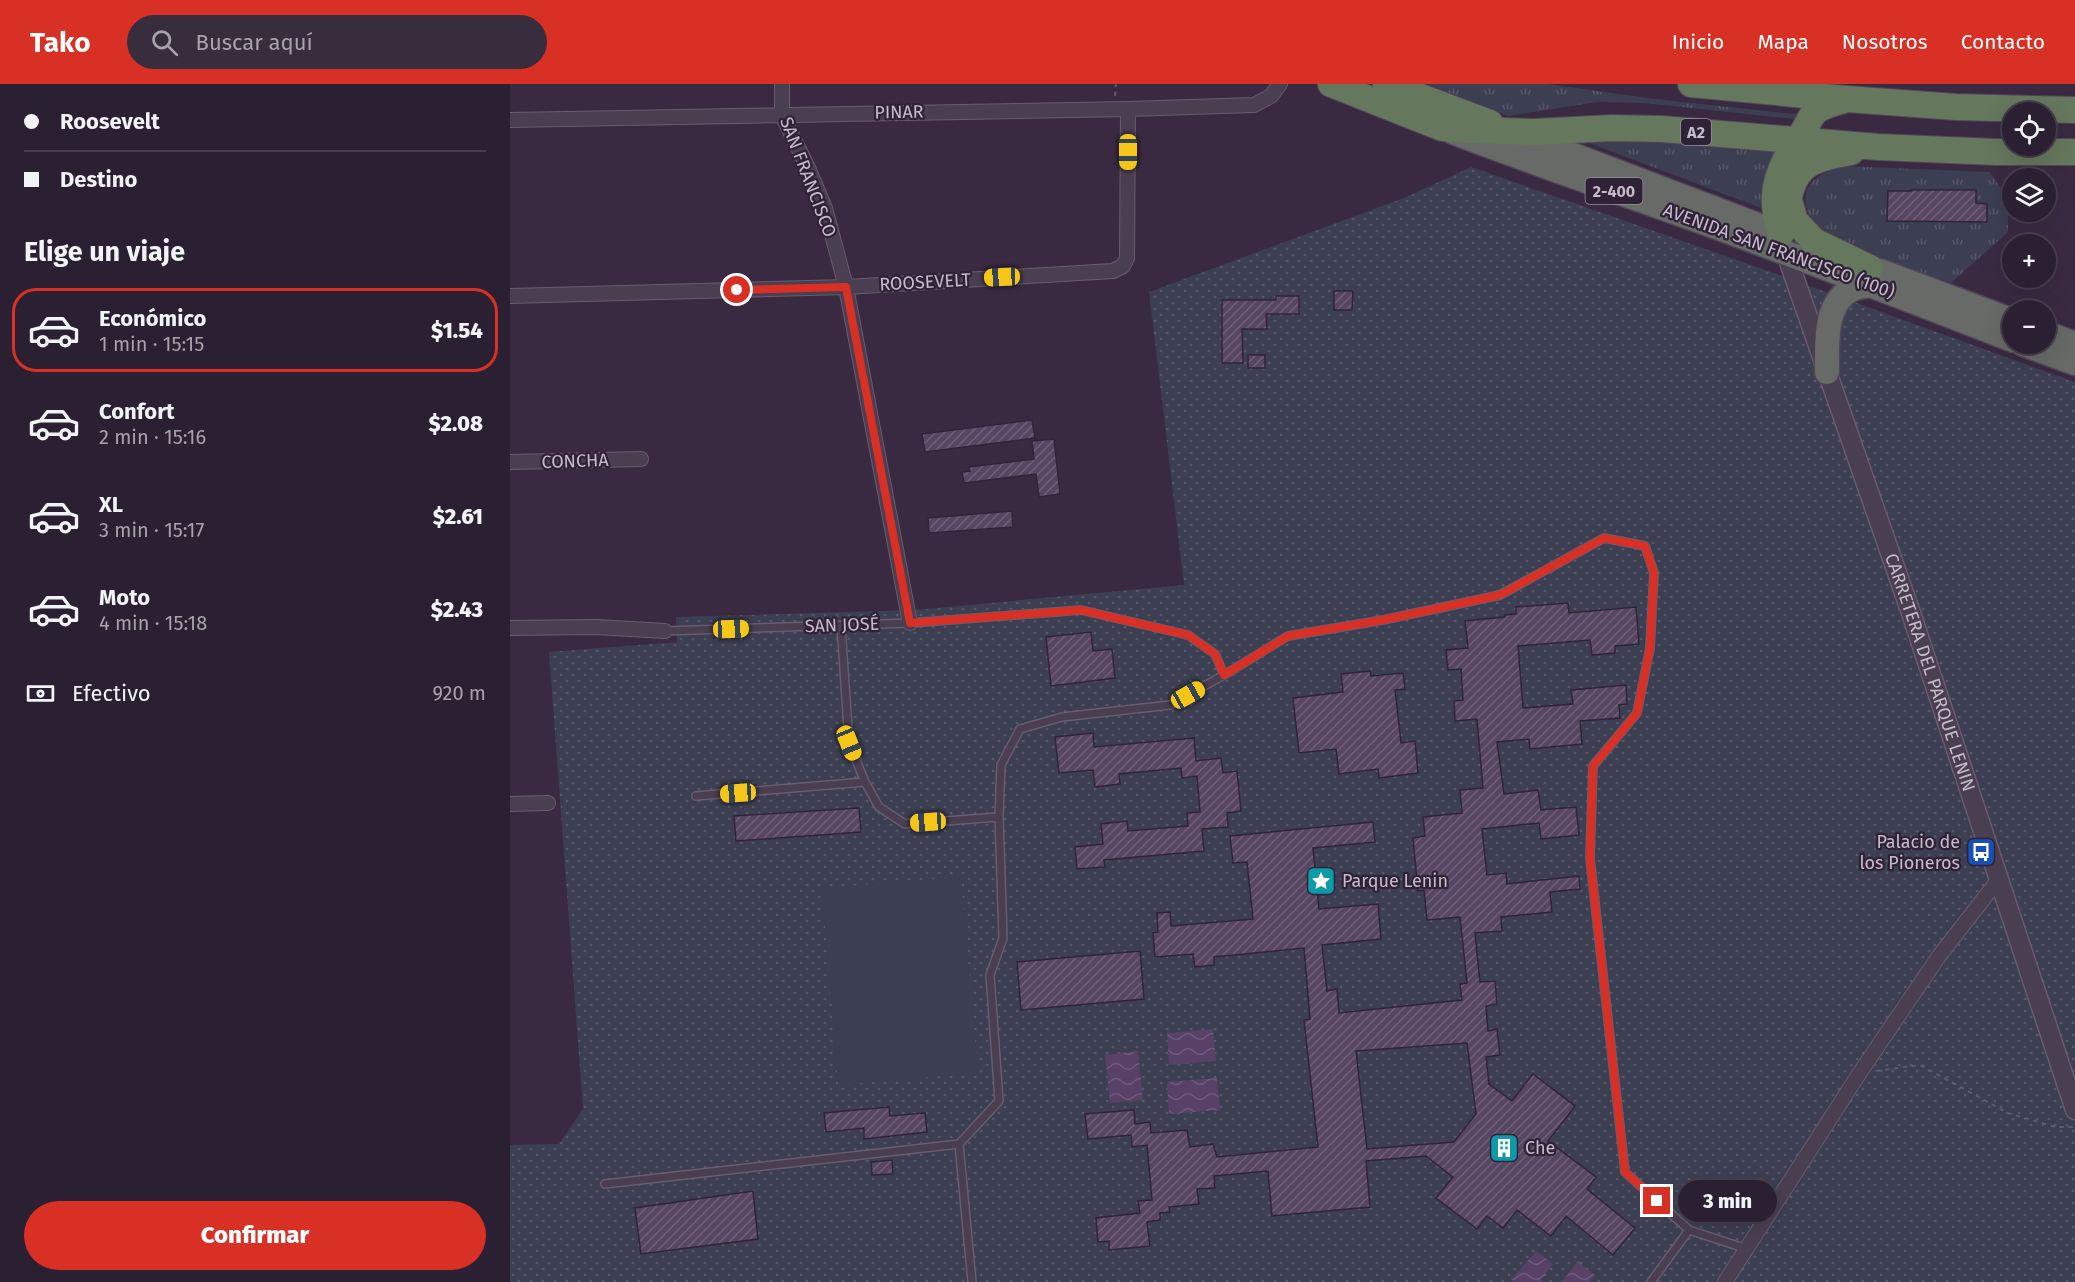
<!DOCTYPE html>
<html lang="es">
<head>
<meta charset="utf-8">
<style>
  body { margin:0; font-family:"Fira Sans",sans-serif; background:#372d3d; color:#f1f3f6; height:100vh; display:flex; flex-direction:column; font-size:22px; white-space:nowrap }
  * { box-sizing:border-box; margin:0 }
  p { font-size:20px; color:#a6a3ab }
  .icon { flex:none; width:33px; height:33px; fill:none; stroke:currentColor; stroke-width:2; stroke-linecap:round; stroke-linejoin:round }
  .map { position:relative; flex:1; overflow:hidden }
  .drawer { display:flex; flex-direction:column; background:#2b2031; width:510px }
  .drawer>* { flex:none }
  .hud { display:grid; align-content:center; height:132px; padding:0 24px; background:#2b2031 }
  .tools { position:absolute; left:1492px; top:18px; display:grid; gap:12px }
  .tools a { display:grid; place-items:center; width:54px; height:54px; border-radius:50%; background:#2b2031; box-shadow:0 6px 24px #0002,0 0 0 2px #473e4d; font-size:30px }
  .end { position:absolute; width:27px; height:27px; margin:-14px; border:8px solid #d93025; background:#fff; box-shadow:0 0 0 3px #fff }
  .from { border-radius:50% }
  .bubble { position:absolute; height:42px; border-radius:21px; background:#2b2031; box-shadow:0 6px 24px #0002,0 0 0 2px #473e4d; font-size:20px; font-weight:800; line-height:42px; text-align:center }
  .car { position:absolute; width:18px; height:36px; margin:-18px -9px; border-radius:8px; box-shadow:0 0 4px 2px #0007; background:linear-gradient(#f5c518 24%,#345 0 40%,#f5c518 0 76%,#345 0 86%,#f5c518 0) }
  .hud b { display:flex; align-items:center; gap:21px; height:57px; font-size:22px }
  .hud b+b { border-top:2px solid #473e4d }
  .hud i { width:15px; height:15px; background:#f1f3f6 }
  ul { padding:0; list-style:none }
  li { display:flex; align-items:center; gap:18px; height:84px; margin:0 12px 9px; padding:0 12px; border:3px solid transparent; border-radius:24px }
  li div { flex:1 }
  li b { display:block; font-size:22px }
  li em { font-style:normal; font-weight:800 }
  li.active { border-color:#d93025 }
  li>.icon { width:54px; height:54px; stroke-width:1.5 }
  h2 { padding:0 24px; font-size:27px; line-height:72px }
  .pay { display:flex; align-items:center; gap:15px; height:66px; padding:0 24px; font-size:22px }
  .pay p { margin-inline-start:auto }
  .action { display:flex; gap:12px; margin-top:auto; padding:12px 24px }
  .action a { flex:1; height:69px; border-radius:36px; background:#d93025; color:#fff; font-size:24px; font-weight:800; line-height:69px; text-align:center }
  header { display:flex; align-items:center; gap:36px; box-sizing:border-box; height:84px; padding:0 30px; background:#d93025; color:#fff }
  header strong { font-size:28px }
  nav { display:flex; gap:33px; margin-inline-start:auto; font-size:21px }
  .search { width:420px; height:54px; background:#372d3d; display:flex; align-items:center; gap:15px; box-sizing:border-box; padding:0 21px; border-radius:33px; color:#a6a3ab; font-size:22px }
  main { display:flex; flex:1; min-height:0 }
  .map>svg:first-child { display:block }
  .grass { fill:url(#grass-tufts) }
  .park { fill:url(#park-dots) }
  .pitch { fill:#3c3e52 }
  .water { fill:url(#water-waves) }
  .building { fill:url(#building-hatch); stroke:#312439; stroke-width:1.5; fill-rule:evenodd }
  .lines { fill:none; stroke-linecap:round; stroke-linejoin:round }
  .service-casing { stroke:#685c6f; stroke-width:10 }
  .minor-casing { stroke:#685c6f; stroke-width:16 }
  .tertiary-casing { stroke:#685c6f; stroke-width:21 }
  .trunk-casing { stroke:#524559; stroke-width:27 }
  .motorway-casing { stroke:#524559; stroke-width:28 }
  .path { stroke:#5f5a6e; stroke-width:2; stroke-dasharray:4.5 4.5; stroke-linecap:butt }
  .service { stroke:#4a3e51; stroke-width:7 }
  .minor { stroke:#4a3e51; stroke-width:14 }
  .tertiary { stroke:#4a3e51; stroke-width:18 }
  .trunk { stroke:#676a66; stroke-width:24 }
  .motorway { stroke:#65775c; stroke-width:26 }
  .route { stroke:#d93025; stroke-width:8 }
  .labels { text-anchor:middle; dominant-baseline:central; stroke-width:4.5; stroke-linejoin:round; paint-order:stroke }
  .shield { fill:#2f2237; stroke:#998d9f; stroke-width:1.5 }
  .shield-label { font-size:16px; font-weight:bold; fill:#c6bbcb }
  .street-label { font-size:18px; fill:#c6bbcb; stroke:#2f2237 }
  .poi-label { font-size:18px; fill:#c6bbcb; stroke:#2f2237; text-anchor:start }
</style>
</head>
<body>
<header>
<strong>Tako</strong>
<div class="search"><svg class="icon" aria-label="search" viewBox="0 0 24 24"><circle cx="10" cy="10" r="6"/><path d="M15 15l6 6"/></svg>Buscar aquí</div>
<nav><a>Inicio</a><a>Mapa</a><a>Nosotros</a><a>Contacto</a></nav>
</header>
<main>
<section class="drawer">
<div class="hud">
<b><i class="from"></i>Roosevelt</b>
<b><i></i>Destino</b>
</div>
<h2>Elige un viaje</h2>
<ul>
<li class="active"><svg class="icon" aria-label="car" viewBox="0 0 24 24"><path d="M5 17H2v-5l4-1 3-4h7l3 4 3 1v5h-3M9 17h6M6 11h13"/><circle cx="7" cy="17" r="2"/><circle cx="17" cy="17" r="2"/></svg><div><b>Económico</b><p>1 min · 15:15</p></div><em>$1.54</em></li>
<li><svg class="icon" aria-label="car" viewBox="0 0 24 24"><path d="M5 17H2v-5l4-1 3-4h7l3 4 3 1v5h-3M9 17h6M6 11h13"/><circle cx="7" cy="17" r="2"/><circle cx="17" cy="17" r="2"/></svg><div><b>Confort</b><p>2 min · 15:16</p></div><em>$2.08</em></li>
<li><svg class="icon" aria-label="car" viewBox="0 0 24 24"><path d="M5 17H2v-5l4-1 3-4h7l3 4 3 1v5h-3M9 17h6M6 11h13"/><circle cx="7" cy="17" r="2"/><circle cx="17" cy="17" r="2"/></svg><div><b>XL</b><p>3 min · 15:17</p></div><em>$2.61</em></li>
<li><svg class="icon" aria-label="car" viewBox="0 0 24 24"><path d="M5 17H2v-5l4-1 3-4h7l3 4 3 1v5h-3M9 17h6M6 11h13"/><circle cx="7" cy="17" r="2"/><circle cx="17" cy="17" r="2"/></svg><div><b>Moto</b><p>4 min · 15:18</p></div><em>$2.43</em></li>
</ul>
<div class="pay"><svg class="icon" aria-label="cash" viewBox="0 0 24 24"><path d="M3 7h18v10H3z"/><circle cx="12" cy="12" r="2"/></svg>Efectivo<p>920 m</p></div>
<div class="action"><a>Confirmar</a></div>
</section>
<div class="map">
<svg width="1565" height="1198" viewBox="0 0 1565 1198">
  <defs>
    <pattern id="grass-tufts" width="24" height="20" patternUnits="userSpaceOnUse" patternTransform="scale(1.5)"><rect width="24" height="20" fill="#3c3e52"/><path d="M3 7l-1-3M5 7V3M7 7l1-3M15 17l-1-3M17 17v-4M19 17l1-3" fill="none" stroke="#57586a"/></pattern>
    <pattern id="park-dots" width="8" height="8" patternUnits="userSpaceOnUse" patternTransform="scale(1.5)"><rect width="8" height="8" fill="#3c3e52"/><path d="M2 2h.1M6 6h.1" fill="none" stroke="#57586a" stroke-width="1.8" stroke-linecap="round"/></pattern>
    <pattern id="water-waves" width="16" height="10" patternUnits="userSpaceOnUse" patternTransform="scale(1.5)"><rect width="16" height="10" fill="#584067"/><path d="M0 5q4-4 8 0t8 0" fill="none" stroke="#6e5a7b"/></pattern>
    <pattern id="building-hatch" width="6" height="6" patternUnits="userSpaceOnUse" patternTransform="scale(1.5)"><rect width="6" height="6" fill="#574661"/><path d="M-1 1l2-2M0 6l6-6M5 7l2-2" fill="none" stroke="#6e5f76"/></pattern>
  </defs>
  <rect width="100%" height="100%" fill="#392a41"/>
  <path class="grass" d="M916,0H1038L1145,15L1293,31V36L1135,19L1087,18L998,32Z
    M1137,54L1271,67L1259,127L1074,57Z
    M1333,82L1480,88L1498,115V148L1441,199C1412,188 1322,161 1305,141C1298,133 1294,122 1296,112C1298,93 1317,88 1333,82Z"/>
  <path class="park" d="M961,83L1264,189L1565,298V1198H0V1061L49,1060L73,1025L39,568L167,558L166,533L405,526L674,501L639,208L894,114Z"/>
  <path class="pitch" d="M451,793L468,989L328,1001L312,804Z"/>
  <path class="water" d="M703,945L706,977L659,981L657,949Z
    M628,967L633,1016L600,1019L595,971Z
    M707,994L710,1026L659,1030L657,998Z
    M1026,1167L1043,1180L1031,1196L1033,1198H1004L1001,1196Z
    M1068,1177L1085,1192L1079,1198H1052Z"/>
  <path class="building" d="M1401,106H1466V119L1477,120V138L1377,137L1378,107H1401Z
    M824,207H843L842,226H824Z
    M766,212H789V230H756L757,245H732L733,279H712V216H766Z
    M738,271H755V284H738Z
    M522,336L525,354L415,368L412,350Z
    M544,355L550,410L529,413L526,390L454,399L452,388L460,387L459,383L524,375L522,357Z
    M502,427L503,443L419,449L418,434Z
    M1058,519L1059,529L1126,523L1129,560L1105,562V569L1082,571L1080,556L1008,562L1013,624L1063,620L1061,606L1116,601L1117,620L1109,621L1110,634L1070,637L1072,660L1020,665L1019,655L987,658L994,710L1028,706L1031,726L1066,723L1069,751L1031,755L1029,739L972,745L977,791L996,789L997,800L1069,792L1070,805L1040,808L1042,828L991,833L992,847L965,849L970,898L985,897L987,920L976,922L978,947L987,945L990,971L976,973L979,1000L1002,1017L1023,990L1065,1022L1038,1057L1086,1093L1077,1105L1125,1144L1103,1171L1056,1132L1041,1152L1007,1126L993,1144L977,1132L967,1145L926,1114L943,1093L916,1072L856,1077L860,1123L762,1132L758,1087L704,1092L705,1104L687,1105L689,1120L659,1123L660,1128L650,1129V1136L637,1138L640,1162L599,1166V1157L588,1158L586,1134L630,1129L628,1117L642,1116L637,1061L622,1063L621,1051L578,1055L575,1030L624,1026L625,1040L640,1038L641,1049L677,1046L680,1063L703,1060L707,1073L808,1063L794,936L800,935L794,864L704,873V881L685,883L683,870L645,873L643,849L648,848L647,829L660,828L661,842L743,835L737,778L723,779L720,752L863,738L865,758L803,764L809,825L868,820L871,855L812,861L817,907L827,905L829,929L952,916L950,900L957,899L950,833L917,836L914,806L908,807L903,754L915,752L913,733L952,729L950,706L973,704L967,635L945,637L944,617L953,616L951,585L938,586L936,566L958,564L955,537L995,533V531L1006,530V523ZM957,959L966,1030L944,1058L857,1065L846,967Z
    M581,548L583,567L602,565L605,594L541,602L536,553Z
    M860,587L861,592L893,589L895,605L885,606L891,659L905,657L908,689L869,694L868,685L829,690L826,665L789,669L783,614L833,608L831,590Z
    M583,649L584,663L684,654L686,677L711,674L713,689L727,687L731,727L717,729L718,743L692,745L694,767L594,776L595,783L567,785L565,763L593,760L591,740L617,737L618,747L678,742L677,729L690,728L687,692L672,694L671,684L609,690L610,700L585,703L583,686L549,689L545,653Z
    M349,724L351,748L226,757L224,732Z
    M630,867L634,915L511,926L507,878Z
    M379,1023L380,1032L415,1029L417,1048L354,1055V1044L316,1048L314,1029Z
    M382,1076L383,1090L362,1091L361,1078Z
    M243,1107L248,1155L131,1170L125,1124Z"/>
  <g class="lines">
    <g class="service-casing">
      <path id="service" d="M331,542L339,659L355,698L369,723L395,740L489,733
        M155,547L400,539L571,526L678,551L705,570L714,591
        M186,712L355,698
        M95,1100L449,1060
        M462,1198L449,1060L489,1017L480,891L493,854L489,733L491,681L510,645L552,633L660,621L714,591L778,552L873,536L990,511L1094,454L1135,462L1144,489L1140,564L1127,629L1083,682L1080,774L1115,1088L1179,1146L1237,1165
        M1141,1198L1179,1146"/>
    </g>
    <g class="minor-casing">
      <path id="minor" d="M272,0V31L299,86L315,124L336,203L400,539
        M0,36L618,25L744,21L761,12L770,0
        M0,212L336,203L603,187L613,182L617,174L618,25
        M0,378L131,375
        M0,544L86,543L155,547
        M0,720L38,719
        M1215,1198L1349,990L1429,872L1489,795"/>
    </g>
    <g class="tertiary-casing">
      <g id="tertiary">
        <path id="s1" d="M1273,161L1401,529L1565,1026"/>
      </g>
    </g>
    <g class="trunk-casing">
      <path id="trunk" d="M943,48C1021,78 1100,105 1179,133C1287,172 1395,214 1503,256
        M1005,49L1250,142
        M1370,187L1503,237
        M1536,249L1565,260
        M1513,260L1565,279
        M1317,288C1317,261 1313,216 1345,204C1350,202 1358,202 1364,201"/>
    </g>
    <g class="motorway-casing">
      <path id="motorway" d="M821,0L932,44L962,46L1024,48L1102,44L1152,45L1368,63L1486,68H1565
        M876,0L980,39
        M1181,0L1337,15L1446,23L1565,26
        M1279,116L1285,137L1304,157L1360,184
        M1278,118C1285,78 1304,75 1341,68
        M1271,150C1262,124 1262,102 1275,77C1278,70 1284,64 1288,57C1305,28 1298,26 1334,16"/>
    </g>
    <path class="path" d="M605,12L606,0
      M1366,987L1410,981L1498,1029L1546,1043H1565"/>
    <use href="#service" class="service"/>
    <use href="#minor" class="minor"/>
    <use href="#tertiary" class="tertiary"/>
    <use href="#trunk" class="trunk"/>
    <use href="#motorway" class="motorway"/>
  </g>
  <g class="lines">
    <path class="route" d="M227,206L336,203L400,539L571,526L678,551L705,570L714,591L778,552L873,536L990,511L1094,454L1135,462L1144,489L1140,564L1127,629L1083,682L1080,774L1115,1088L1147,1117"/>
  </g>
  <defs>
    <g id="bus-square" transform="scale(1.5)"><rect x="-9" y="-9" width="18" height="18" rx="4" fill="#1a4fb4" stroke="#2f2237"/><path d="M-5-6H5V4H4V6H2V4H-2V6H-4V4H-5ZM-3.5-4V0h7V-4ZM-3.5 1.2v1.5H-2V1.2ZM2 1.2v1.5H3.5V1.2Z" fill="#fff"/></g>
    <g id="sight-square" transform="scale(1.5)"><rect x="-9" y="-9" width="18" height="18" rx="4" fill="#0f9aa8" stroke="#2f2237"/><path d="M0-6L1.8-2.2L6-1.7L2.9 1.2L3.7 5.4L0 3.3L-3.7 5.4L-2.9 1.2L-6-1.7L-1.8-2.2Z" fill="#fff"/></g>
    <g id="building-square" transform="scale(1.5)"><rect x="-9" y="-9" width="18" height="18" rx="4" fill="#0f9aa8" stroke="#2f2237"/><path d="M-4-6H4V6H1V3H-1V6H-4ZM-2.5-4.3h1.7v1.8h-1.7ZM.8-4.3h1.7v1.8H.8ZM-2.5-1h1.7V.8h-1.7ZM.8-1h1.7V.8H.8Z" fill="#fff"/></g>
  </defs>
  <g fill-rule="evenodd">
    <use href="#bus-square" x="1471" y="768"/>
    <use href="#sight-square" x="811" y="797"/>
    <use href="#building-square" x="994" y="1064"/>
  </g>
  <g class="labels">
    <g class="shield">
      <rect x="1171" y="35" width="30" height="26" rx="4.5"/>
      <rect x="1075.5" y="94" width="57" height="26" rx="4.5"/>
    </g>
    <g class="shield-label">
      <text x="1186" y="48">A2</text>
      <text x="1104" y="107">2-400</text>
    </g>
    <g class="street-label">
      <text transform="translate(389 28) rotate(-1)">PINAR</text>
      <text transform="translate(298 93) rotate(69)">SAN FRANCISCO</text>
      <text transform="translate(1269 167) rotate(20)">AVENIDA SAN FRANCISCO (100)</text>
      <text transform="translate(415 198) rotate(-3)">ROOSEVELT</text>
      <text transform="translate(65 377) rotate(-2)">CONCHA</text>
      <text transform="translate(332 541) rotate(-2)">SAN JOSÉ</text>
      <text stroke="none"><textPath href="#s1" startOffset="452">CARRETERA DEL PARQUE LENIN</textPath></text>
    </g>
    <g class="poi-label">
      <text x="1450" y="758" text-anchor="end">Palacio de<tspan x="1450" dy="21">los Pioneros</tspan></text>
      <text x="832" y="797">Parque Lenin</text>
      <text x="1015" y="1064">Che</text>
    </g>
  </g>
</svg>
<div class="tools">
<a><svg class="icon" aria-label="locate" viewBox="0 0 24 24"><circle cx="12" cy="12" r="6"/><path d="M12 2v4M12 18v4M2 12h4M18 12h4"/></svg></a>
<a><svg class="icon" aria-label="layers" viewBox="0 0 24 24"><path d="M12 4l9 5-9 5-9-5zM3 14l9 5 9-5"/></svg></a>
<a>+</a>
<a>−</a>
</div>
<i class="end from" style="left:227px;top:206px"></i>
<i class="end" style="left:1147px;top:1117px"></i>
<div class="bubble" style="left:1168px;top:1096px;width:99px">3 min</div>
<i class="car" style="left:618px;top:68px;rotate:180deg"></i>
<i class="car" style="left:492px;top:193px;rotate:267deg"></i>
<i class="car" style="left:221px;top:545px;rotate:88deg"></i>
<i class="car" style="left:678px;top:611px;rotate:61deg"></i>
<i class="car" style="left:339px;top:659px;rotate:158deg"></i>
<i class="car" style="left:228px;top:709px;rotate:266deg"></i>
<i class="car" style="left:418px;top:738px;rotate:266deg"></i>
</div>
</main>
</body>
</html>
